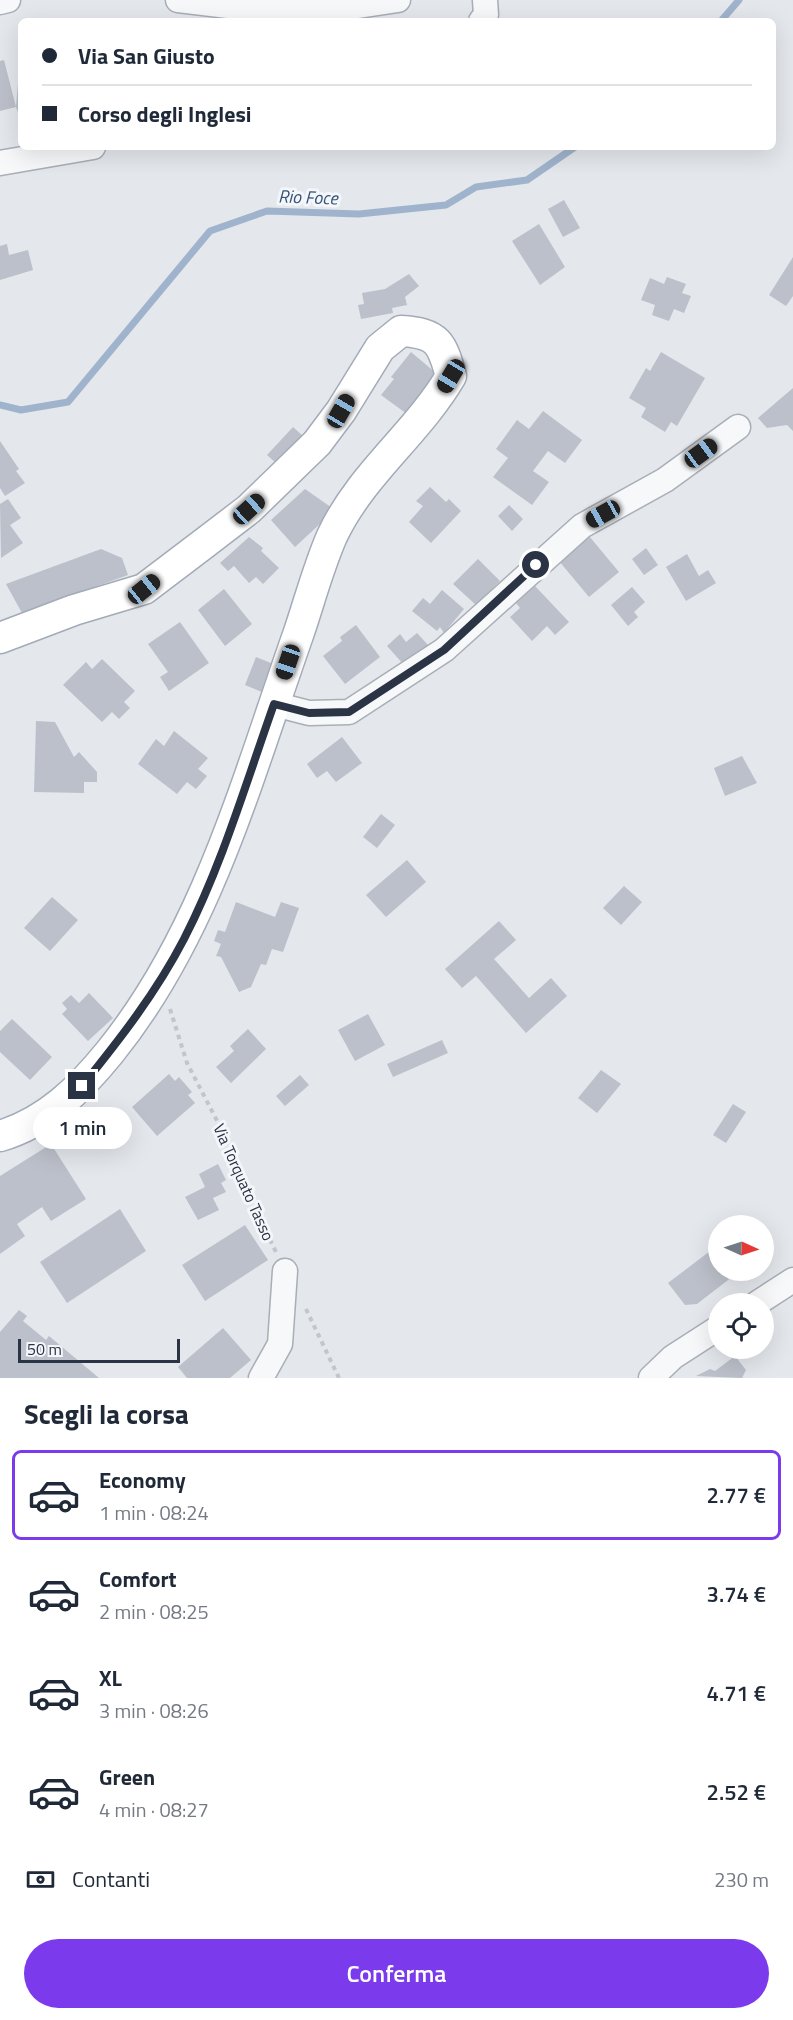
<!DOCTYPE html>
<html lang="it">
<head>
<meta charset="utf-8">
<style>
  body { margin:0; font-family:"Titillium Web",sans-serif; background:#f6f6f7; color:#1f2937; height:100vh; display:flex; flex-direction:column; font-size:22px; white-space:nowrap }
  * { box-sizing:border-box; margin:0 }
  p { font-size:20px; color:#747a83 }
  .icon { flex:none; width:33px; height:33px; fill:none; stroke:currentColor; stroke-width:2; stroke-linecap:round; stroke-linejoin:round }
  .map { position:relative; height:1378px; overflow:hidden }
  .panel { display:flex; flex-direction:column; background:#fff; flex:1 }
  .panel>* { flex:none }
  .hud { position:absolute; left:18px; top:18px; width:758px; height:132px; border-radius:9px; box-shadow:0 6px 24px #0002; display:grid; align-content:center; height:132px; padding:0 24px; background:#fff }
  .needle { width:39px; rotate:93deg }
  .tools { position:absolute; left:708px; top:1215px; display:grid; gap:12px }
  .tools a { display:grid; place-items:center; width:66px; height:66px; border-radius:50%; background:#fff; box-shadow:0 6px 24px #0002; font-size:30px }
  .scale { position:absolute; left:18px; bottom:15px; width:162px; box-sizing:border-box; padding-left:6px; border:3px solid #2b3445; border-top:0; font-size:16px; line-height:21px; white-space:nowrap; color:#2b3445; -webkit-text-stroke:4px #f4f6f9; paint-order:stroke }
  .end { position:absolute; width:27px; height:27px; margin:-14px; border:8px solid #2b3445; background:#fff; box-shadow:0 0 0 3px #fff }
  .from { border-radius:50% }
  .bubble { position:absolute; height:42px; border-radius:21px; background:#fff; box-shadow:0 6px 24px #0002; font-size:20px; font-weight:600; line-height:42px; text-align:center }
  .car { position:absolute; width:18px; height:36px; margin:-18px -9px; border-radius:8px; box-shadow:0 0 4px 2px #0007; background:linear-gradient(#222 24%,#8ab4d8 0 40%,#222 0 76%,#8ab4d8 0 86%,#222 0) }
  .hud b { display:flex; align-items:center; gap:21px; height:57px; font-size:22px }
  .hud b+b { border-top:2px solid #e0e1e3 }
  .hud i { width:15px; height:15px; background:#1f2937 }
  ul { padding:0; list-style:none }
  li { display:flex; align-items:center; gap:18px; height:90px; margin:0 12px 9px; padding:0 12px; border:3px solid transparent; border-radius:9px }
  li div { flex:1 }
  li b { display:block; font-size:22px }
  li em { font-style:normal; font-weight:600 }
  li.current { border-color:#7c3aed }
  li>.icon { width:54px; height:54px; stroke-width:1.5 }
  h2 { padding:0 24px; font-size:27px; line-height:72px }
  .pay { display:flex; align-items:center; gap:15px; height:66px; padding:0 24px; font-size:22px }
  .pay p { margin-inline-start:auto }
  .button { display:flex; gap:12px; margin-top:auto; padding:12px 24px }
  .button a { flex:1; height:69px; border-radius:36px; background:#7c3aed; color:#fff; font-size:24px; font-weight:600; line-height:69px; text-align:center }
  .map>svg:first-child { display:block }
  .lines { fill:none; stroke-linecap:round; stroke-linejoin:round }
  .stream { stroke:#9fb4cc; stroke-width:7 }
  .building { fill:#bbc0ca }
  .minor-casing { stroke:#a9aeb7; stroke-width:27 }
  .major-casing { stroke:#a3abb8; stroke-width:33 }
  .path { stroke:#c2c5cb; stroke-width:4; stroke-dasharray:4.5 4.5; stroke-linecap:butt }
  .minor { stroke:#f7f8fa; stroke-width:24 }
  .major { stroke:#fff; stroke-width:30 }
  .route { stroke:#2b3445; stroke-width:8 }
  .labels { text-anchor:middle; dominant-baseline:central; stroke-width:6; stroke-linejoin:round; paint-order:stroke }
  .street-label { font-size:16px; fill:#2b3445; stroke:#f4f6f9 }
  .water-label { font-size:18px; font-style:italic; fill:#34527a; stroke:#f4f6f9 }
</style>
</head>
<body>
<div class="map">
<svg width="793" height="1378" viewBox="0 0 793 1378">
  <rect width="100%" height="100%" fill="#e4e7ec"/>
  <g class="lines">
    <path class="stream" d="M721,21L739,0
      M0,405L21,410L68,402L210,231L267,211L359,214L446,205L476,187L527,180L575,147"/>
  </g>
  <path class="building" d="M4,60L16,107L19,71H21V120L16,107L0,111V61Z
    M564,200L580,228L563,237L548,209Z
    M539,224L565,267L540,285L512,241Z
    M7,244L9,255L28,250L33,270L0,280V246Z
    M793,257V296L786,306L769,295Z
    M409,274L419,286L405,297L407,305L392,308L393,313L361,319L358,305L364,304L362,293L385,289Z
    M667,277L686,284L682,293L691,296L684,313L674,309L669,321L652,315L655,305L641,300L650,278L664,284Z
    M411,352L443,379L411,417L381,395L394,379L391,377Z
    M661,352L705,378L677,426L671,422L665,432L641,417L646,408L629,398L646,368L650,371Z
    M793,388V431L787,425L767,428L758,418Z
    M543,411L582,440L565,463L548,451L533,471L549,482L532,505L493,477L508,458L496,449L517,420L529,429Z
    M293,427L313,445L287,473L267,455Z
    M0,441L19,469L16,471L25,483L5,496L0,488Z
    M430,487L446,502L449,499L461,511L431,543L409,522L423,506L416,501Z
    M305,489L335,510L295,547L271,520Z
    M8,499L21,518L10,525L23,543L1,558L0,504Z
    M509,505L523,519L512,531L498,516Z
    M589,536L619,572L589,597L559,561Z
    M249,537L263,548L261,551L279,568L263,584L256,577L249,583L234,566L228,571L220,563Z
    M646,548L658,565L644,575L632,559Z
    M101,549L122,558L128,575L22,613L6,584Z
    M687,554L699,576L708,570L716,583L686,601L666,567Z
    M478,559L500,581L476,605L453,584Z
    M535,586L569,622L555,635L547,626L532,641L510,617L520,608L516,603Z
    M632,587L645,602L634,612L638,617L628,626L611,605Z
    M224,589L252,624L225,646L198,610Z
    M442,590L464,609L444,633L440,627L437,631L412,611L423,598L430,604Z
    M180,622L209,663L169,691L160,677L168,672L148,644Z
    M356,625L380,657L345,684L323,656L342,641L340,637Z
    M417,633L428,645L404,665L387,646L400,634L406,642Z
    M256,657L281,667L269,695L245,685Z
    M102,659L135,691L124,702L130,708L119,719L112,712L102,722L63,685L86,662L92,669Z
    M36,721L55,722L74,757L79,752L97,772V782H84V793L34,792Z
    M174,731L208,758L198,769L207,776L196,789L187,782L177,794L138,764L156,739L164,746Z
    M342,737L362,763L336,782L327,771L317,778L307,764Z
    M742,756L757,783L725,796L714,768Z
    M381,814L395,825L377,848L363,837Z
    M407,860L426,882L386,917L366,895Z
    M624,886L642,902L621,925L603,908Z
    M52,897L78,920L50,951L24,928Z
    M236,902L275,917L281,902L299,908L283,952L272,949L266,965L261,964L251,987L239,992L221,957L216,956L221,944L214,941L218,930L225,932Z
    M499,921L516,940L494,959L529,998L551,978L567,996L526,1033L476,976L462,988L445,969Z
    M89,993L113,1018L88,1041L62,1014L67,1009L62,1003L71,995L79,1003Z
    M368,1014L385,1045L355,1061L338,1030Z
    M12,1019L52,1057L30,1080L0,1052V1031Z
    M248,1029L266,1049L231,1083L216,1067L234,1051L230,1046Z
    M442,1040L448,1053L393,1077L387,1064Z
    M601,1070L621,1084L597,1113L578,1098Z
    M169,1074L175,1081L179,1077L192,1092L188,1095L195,1103L157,1136L132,1107Z
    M300,1075L309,1085L285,1106L276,1096Z
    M733,1104L746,1112L726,1143L713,1135Z
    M51,1144L86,1199L51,1221L42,1207L17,1224L25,1236L0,1254V1176Z
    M218,1164L226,1180L221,1183L226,1192L213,1198L219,1210L198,1220L185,1197L205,1187L199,1174Z
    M120,1209L146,1251L67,1303L40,1262Z
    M245,1225L268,1260L205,1301L182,1265Z
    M718,1245V1270H741L697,1304L685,1305L668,1283Z
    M19,1310L27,1316L23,1321L46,1340L49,1336L99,1378H0V1332Z
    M223,1328L251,1360L230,1378H187L178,1367Z
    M735,1356L746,1370L742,1378L696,1376L710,1369L715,1371Z"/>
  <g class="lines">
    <g class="minor-casing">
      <path id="minor" d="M178,0L277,12L345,8L398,0
        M0,2L8,0
        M481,21L486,15L485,0
        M0,163L93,147
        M274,704L309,713L349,712L444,650L582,526L665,480L738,427
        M756,1304L793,1280
        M261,1378L280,1344L285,1271
        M651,1378L673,1357L718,1328"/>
    </g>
    <g class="major-casing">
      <path id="major" d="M0,638L74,610L144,589L202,545L249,509L317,443L341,411L380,348L401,331C438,333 442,343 451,376C417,434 361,474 332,536C318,568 309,603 298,635C247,779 207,932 110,1052C80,1089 47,1122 0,1136"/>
    </g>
    <path class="path" d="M170,1009L187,1063L226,1138L248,1195L276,1252
      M306,1309L339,1378"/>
    <use href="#minor" class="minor"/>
    <use href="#major" class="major"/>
  </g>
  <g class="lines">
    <path class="route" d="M82,1086C120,1039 156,993 184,939C222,865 246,783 274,704L309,713L349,712L444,650L536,565"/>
  </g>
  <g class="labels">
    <g class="street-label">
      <text transform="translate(244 1182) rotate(66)">Via Torquato Tasso</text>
    </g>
    <g class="water-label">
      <text transform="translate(308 197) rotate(2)">Rio Foce</text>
    </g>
  </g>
</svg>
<div class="tools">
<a><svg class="needle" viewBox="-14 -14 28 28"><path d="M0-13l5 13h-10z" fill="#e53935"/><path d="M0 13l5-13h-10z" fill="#747a83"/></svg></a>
<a><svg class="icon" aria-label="locate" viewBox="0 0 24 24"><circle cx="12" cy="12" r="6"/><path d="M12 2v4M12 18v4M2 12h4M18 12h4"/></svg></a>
</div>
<div class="scale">50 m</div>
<i class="end from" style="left:536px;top:565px"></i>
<i class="end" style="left:82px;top:1086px"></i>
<div class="bubble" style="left:33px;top:1107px;width:99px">1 min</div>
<i class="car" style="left:451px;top:376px;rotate:211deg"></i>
<i class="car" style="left:341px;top:411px;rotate:30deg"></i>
<i class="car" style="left:701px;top:453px;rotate:54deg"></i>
<i class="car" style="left:249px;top:509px;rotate:48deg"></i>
<i class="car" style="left:603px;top:514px;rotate:241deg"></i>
<i class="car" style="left:144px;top:589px;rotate:51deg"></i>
<i class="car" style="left:288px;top:662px;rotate:199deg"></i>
<div class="hud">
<b><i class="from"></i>Via San Giusto</b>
<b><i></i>Corso degli Inglesi</b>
</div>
</div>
<section class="panel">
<h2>Scegli la corsa</h2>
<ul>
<li class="current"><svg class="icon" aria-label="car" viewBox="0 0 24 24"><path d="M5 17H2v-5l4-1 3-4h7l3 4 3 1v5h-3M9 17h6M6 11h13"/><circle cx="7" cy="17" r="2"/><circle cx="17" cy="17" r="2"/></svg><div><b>Economy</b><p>1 min · 08:24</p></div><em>2.77 €</em></li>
<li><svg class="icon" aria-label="car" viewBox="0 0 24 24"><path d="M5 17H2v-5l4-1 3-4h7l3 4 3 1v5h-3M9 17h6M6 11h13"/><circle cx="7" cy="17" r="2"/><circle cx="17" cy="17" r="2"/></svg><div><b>Comfort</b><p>2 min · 08:25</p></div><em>3.74 €</em></li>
<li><svg class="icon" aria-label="car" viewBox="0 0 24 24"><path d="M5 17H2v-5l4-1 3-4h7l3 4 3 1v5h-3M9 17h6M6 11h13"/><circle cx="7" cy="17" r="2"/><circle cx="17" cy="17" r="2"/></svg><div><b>XL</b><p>3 min · 08:26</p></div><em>4.71 €</em></li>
<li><svg class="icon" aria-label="car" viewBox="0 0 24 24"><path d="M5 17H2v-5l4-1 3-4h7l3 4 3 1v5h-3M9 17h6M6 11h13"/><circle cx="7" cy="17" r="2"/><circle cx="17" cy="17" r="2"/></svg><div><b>Green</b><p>4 min · 08:27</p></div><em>2.52 €</em></li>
</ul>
<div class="pay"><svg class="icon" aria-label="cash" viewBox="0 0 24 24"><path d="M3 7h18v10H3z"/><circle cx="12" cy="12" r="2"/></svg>Contanti<p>230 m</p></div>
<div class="button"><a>Conferma</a></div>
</section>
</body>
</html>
